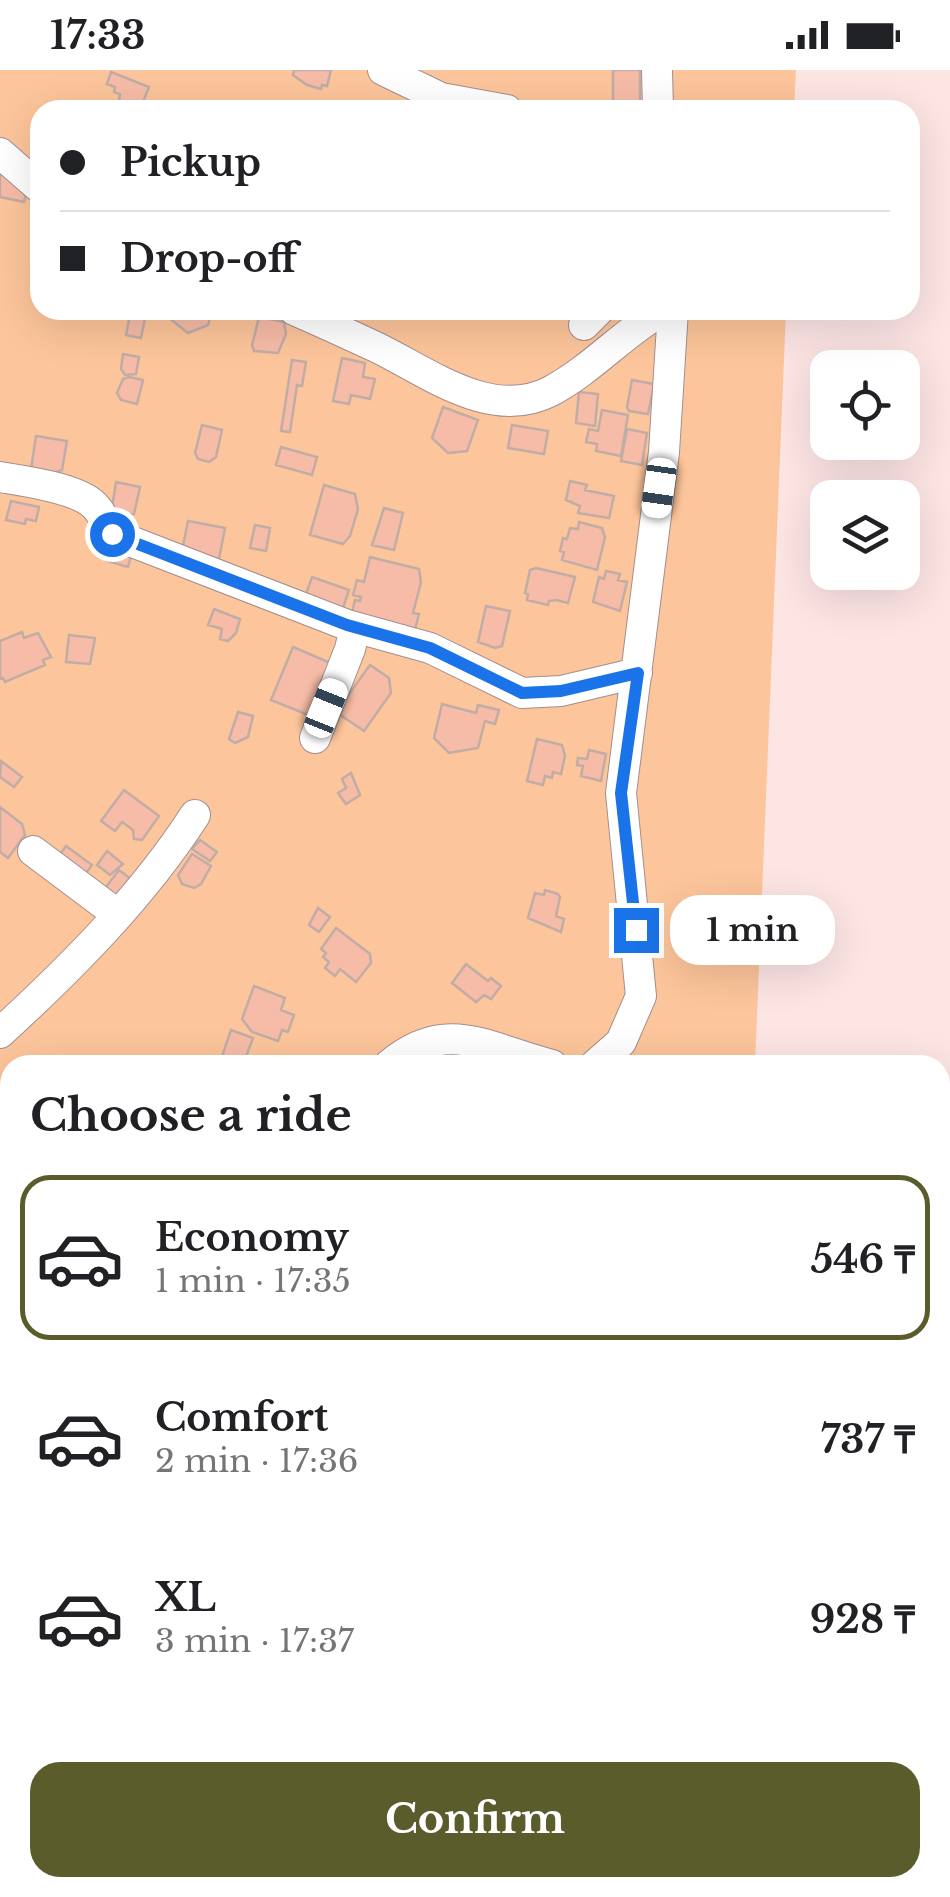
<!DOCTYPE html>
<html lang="en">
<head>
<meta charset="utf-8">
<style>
  body { margin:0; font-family:"Libre Baskerville",serif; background:#f6f6f6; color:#202124; height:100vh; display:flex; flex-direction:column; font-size:38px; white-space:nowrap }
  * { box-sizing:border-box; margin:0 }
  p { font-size:32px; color:#757577 }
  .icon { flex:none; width:55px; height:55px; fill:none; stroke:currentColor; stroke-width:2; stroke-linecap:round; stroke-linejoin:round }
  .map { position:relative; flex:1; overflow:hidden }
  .side { position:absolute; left:0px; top:985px; width:950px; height:842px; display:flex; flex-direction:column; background:#fff; border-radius:30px 30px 0 0; box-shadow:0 10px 40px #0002 }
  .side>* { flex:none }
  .banner { position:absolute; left:30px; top:30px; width:890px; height:220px; border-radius:30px; box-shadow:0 10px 40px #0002; display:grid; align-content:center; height:220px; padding:0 30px; background:#fff }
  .buttons { position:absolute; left:810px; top:280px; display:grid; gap:20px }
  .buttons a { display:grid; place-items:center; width:110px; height:110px; border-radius:20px; background:#fff; box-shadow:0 10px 40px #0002; font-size:50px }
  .end { position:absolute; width:45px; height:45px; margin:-22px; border:12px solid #1a73e8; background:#fff; box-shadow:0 0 0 5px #fff }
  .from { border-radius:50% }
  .bubble { position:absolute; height:70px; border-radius:30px; background:#fff; box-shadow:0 10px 40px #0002; font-size:32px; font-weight:700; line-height:70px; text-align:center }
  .car { position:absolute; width:30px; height:60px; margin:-30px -15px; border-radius:12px; box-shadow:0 0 8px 2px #0007; background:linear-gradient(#fff 24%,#345 0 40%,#fff 0 76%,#345 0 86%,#fff 0) }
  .banner b { display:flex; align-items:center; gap:35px; height:95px; font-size:38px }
  .banner b+b { border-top:2px solid #e0e0e0 }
  .banner i { width:25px; height:25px; background:#202124 }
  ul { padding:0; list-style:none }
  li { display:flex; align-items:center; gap:30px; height:165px; margin:0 20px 15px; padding:0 10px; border:5px solid transparent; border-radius:30px }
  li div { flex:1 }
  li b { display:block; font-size:38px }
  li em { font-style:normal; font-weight:700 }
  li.active { border-color:#5a5d2b }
  li>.icon { width:90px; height:90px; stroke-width:1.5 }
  h2 { padding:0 30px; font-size:45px; line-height:120px }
  .action { display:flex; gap:20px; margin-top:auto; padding:20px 30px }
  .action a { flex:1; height:115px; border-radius:30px; background:#5a5d2b; color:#fff; font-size:40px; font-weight:700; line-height:115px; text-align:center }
  .status { display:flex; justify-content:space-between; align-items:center; height:70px; padding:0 50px; background:#fff; direction:ltr }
  .status svg { height:28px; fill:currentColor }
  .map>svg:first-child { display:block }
  .green { fill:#fdc59b }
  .building { fill:#f7bca7; stroke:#c1ada6; stroke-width:2.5 }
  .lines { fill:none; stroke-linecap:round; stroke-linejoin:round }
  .street-casing { stroke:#a48e8d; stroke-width:32 }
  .street { stroke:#fff; stroke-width:30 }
  .route { stroke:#1a73e8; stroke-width:12 }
</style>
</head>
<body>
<div class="status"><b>17:33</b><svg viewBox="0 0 49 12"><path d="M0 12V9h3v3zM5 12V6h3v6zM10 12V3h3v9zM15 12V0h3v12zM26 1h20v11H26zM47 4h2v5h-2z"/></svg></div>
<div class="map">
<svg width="950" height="1827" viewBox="0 0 950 1827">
  <rect width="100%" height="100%" fill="#fde5e4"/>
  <path class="green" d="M0,0H796L794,40H40V240H786L755,995H10V1555L0,1563Z"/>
  <path class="building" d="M294,0H331L327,16L322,15L321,19L307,15L293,5Z
    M613,0H640V34L634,40L613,34Z
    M111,2L149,17L140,40L118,36L120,24L114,22L115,17L107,14Z
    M0,101L28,117L24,132L0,127Z
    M131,240L146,243L141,268L126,265Z
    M170,240H212L208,255L188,263L168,247Z
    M259,247L284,252L286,264L278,283L254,281L252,275Z
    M123,284L139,287L136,304L125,305L121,299Z
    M342,288L365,293L363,307L375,309L370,329L351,325L349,334L333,331Z
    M292,290L306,292L302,316L297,315L290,362L281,361Z
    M129,307L143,310L137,334L121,330L117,323L123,309Z
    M632,310L654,314L648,344L629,341L627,337Z
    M579,322L598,324L595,356L576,353Z
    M443,337L478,350L467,381L448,383L432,368Z
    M602,340L628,345L621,386L596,381L597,374L586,372L589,359L598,361Z
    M202,355L222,360L216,387L209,392L198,389L195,383Z
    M512,355L548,361L544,384L508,378Z
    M627,359L647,363L642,395L621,391Z
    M36,366L67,371L62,400L44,407L31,399Z
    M281,377L317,387L312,405L276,395Z
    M570,411L587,415L585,420L614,426L609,448L578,443L580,436L566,430Z
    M116,412L140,417L134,444L118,447L112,438Z
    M324,415L355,424L358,439L350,466L343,474L310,465Z
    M11,431L39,437L36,451L26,449L25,454L6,450Z
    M384,438L403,443L394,480L372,475Z
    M188,451L225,458L219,489L197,493L182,481Z
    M579,452L602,458L605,467L597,500L562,490L564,482L560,481L563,468L567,469L570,458L578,459Z
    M255,455L270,458L266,481L250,478Z
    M112,473L133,479L128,497L107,491Z
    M370,487L419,499L421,512L413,543L419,544L413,567L350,551L355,530L360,531L361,527L353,525L357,510L364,512Z
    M536,498L575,507L568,533L556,530L549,531L548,535L527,530L528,524L525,523L530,500Z
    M606,501L620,504L618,510L627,512L620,541L593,532L599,507L604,509Z
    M312,507L349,520L341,544L305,527Z
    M486,536L510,541L502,576L495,578L478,572Z
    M214,539L240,549L236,563L228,571L220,569L222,559L208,555Z
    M22,562L24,568L38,563L51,587L43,590L45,595L5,612L3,608L0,609V571Z
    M69,565L95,568L90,594L66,592Z
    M293,577L335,595L313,647L271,630Z
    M370,595L389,608L391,623L364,661L336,642Z
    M442,634L476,643L478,635L499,640L495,654L485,651L478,678L449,683L434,668Z
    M238,642L253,646L248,667L235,673L229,669Z
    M537,669L562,675L565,686L561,704L553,702L552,708L545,706L543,715L527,711Z
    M589,680L606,684L601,711L581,706L583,696L577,695L578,688L587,689Z
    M1,691L22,707L14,717L0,707Z
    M351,703L360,725L346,734L338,723L346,718L342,709Z
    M124,720L159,746L142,770L134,769L133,760L122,752L115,761L101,751Z
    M0,737L22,754L25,765L8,788L0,782Z
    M200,770L217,782L210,791L192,779Z
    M66,776L92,795L80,811L54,792Z
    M107,781L123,794L110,805L97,795Z
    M192,784L211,796L201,814L194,818L182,814L178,805Z
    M119,800L136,813L119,834L106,817Z
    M545,820L558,824L560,827L556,846L564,849L561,862L528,848L535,823L544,825Z
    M318,838L330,847L319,862L309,855Z
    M336,858L370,884L371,893L356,912L340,899L335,906L325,898L329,892L323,887L326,883L321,879Z
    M466,894L488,911L491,908L501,916L491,929L484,925L476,932L452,913Z
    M254,916L285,928L281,940L294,945L288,962L282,960L278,971L252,962L242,949Z
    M231,960L253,968L243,995H219Z
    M9,1237L10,1300L8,1302L0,1296V1248Z"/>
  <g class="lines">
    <g class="street-casing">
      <path id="street" d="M383,0L441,28L507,40
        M657,0L658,40
        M0,83L40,118
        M294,240C322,252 350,265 378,278C429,303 492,352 551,321C592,299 623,263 663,240
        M584,255L599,240
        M0,407C24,411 78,418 95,436C102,443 107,455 112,464L347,555L430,578L522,623L561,621L637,603
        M315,668L350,579L355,558
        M33,781L117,844
        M0,963C72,897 142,827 195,745
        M389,995C447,946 488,979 552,995
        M595,995L621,972L641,926L621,723L664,382L673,240
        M0,1392L10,1374"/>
    </g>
    <use href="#street" class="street"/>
  </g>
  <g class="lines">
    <path class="route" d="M112,464L347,555L430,578L522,623L561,621L638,603L621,723L636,860"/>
  </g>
</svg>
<div class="buttons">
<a><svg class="icon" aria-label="locate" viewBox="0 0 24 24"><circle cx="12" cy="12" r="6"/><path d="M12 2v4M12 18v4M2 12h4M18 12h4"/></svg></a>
<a><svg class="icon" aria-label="layers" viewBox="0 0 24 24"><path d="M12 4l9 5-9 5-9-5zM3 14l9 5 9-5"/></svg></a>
</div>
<i class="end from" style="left:112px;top:464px"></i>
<i class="end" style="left:636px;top:860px"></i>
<div class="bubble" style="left:670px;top:825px;width:165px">1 min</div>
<i class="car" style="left:659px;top:418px;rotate:188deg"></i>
<i class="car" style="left:326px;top:638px;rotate:22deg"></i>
<div class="banner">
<b><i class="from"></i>Pickup</b>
<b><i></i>Drop-off</b>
</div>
<section class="side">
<h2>Choose a ride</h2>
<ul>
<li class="active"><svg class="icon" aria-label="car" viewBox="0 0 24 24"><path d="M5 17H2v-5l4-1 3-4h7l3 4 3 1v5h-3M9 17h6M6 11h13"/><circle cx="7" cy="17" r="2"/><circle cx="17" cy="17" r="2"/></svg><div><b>Economy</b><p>1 min · 17:35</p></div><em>546 ₸</em></li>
<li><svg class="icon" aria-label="car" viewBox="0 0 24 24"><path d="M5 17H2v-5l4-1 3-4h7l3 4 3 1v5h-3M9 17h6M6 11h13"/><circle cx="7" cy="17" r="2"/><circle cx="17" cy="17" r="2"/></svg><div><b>Comfort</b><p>2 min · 17:36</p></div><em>737 ₸</em></li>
<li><svg class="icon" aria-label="car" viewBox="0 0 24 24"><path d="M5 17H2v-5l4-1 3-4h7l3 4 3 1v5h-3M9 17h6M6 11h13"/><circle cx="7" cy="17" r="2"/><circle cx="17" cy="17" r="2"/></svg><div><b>XL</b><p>3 min · 17:37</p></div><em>928 ₸</em></li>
</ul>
<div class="action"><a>Confirm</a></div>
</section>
</div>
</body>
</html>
